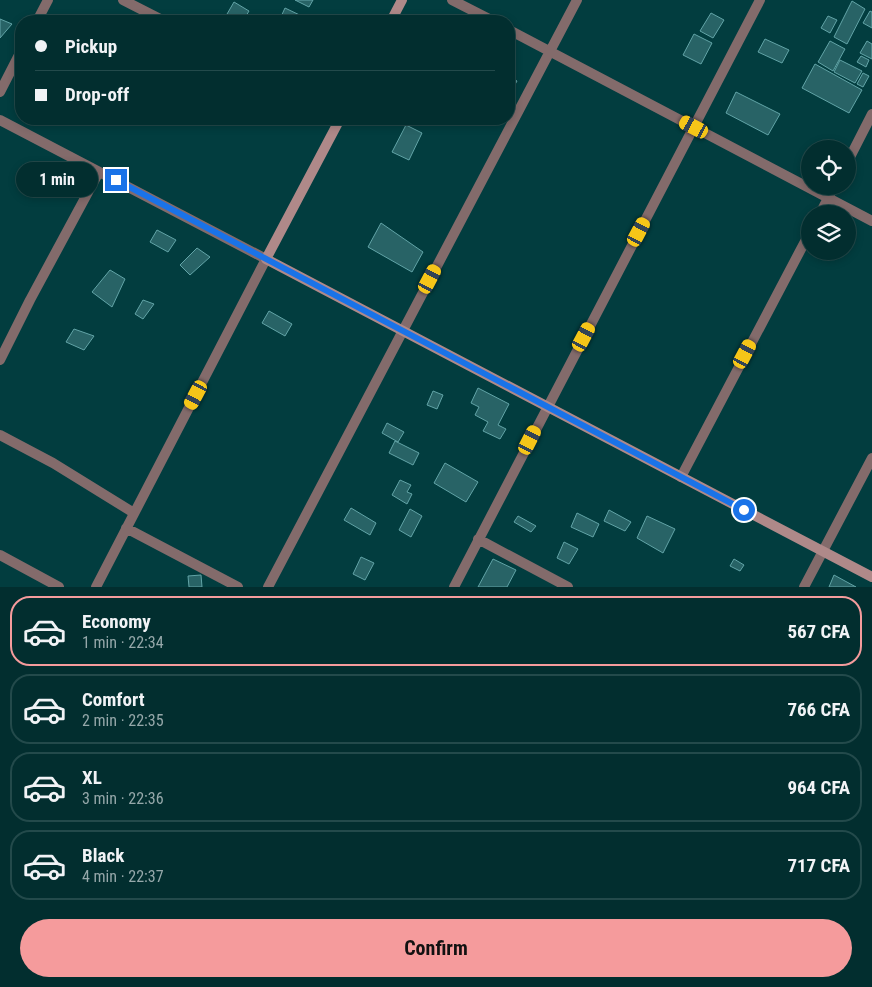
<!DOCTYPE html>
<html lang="en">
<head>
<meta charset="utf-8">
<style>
  body { margin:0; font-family:"Roboto Condensed",sans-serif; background:#103a3b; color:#f1f3f6; height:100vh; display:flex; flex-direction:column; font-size:19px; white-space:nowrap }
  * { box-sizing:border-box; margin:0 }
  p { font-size:16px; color:#96a8aa }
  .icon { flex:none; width:28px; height:28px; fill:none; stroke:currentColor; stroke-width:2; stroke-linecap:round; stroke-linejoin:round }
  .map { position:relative; height:587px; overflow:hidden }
  .panel { display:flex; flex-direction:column; background:#022e2f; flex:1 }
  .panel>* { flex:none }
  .top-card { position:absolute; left:15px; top:15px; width:500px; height:110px; border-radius:20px; box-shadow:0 2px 8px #0003,0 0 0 1px #234a4b; display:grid; align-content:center; height:110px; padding:0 20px; background:#022e2f }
  .controls { position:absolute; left:801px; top:140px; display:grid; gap:10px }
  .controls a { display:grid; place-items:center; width:55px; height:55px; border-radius:50%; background:#022e2f; box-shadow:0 2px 8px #0003,0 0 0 1px #234a4b; font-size:25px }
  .end { position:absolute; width:22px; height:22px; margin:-11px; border:6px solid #1a73e8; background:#fff; box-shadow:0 0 0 2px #fff }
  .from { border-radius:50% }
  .bubble { position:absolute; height:35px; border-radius:18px; background:#022e2f; box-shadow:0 2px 8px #0003,0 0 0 1px #234a4b; font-size:16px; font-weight:700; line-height:35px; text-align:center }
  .car { position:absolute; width:15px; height:30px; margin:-15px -8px; border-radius:6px; box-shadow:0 0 4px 1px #0007; background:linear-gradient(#f5c518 24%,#345 0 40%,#f5c518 0 76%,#345 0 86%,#f5c518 0) }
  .top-card b { display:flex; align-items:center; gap:18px; height:48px; font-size:19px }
  .top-card b+b { border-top:1px solid #234a4b }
  .top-card i { width:12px; height:12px; background:#f1f3f6 }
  ul { padding:9px 0 0; list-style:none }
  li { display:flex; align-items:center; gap:15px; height:70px; margin:0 10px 8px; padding:0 10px; border:2px solid #234a4b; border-radius:20px }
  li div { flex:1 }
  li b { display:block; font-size:19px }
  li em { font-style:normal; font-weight:700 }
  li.selected { border-color:#f59b9c }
  li>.icon { width:45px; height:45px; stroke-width:1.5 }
  .primary-button { display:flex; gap:10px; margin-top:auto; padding:10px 20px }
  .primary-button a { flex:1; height:58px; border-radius:30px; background:#f59b9c; color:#111; font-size:20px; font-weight:700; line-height:58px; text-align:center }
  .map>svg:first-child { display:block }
  .building { fill:#286366; stroke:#62a4a7 }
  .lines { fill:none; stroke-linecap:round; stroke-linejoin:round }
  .street { stroke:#836b6b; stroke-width:10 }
  .secondary { stroke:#af8989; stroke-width:10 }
  .route { stroke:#1a73e8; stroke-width:6 }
</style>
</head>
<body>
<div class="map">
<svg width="872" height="587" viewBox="0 0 872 587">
  <rect width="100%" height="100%" fill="#023d3f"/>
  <path class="building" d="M295,0H313L309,7Z
    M852,1L865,9L847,44L834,37Z
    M234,2L249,11L243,21H223Z
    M285,8L308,19L307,21H279Z
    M870,11L872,12V28L863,23Z
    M711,13L724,20L713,38L700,31Z
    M828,16L837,20L830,33L821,28Z
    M0,19L12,24L0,38Z
    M694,34L712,43L701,64L683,55Z
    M765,39L789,50L782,63L758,52Z
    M830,41L845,49L833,71L818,62Z
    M867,41L872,44V59L860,53Z
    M861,56L869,60L866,67L857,62Z
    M840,60L862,71L855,83L834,72Z
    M815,64L862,90L849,113L802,88Z
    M863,73L869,76L863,87L857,84Z
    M509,76L517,81L509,95Z
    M736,92L780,114L768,135L726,113Z
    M406,125L422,133L409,160L392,152Z
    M381,223L423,252L412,272L368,247Z
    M157,230L176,240L168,252L150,242Z
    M197,248L210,257L190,275L180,265Z
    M110,270L125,279L112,307L92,292Z
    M143,300L154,304L143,319L135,314Z
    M269,311L292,324L285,336L262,323Z
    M74,329L94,336L84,350L66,342Z
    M478,388L509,404L498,425L506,429L500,439L483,431L488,422L475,415L479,407L471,403Z
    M433,391L443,395L437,409L427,405Z
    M387,423L404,432L398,442L382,433Z
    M395,441L419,453L413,465L389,453Z
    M445,463L478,482L466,502L434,483Z
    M400,480L411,485L407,492L412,494L407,504L392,495Z
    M351,508L376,523L370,535L344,520Z
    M410,509L422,516L411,537L399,530Z
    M609,510L631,522L625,531L604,521Z
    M577,513L599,524L593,537L571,527Z
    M518,516L536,526L531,532L514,522Z
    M647,516L675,529L663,553L637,538Z
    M564,542L578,549L569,564L557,558Z
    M361,557L374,563L365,580L353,574Z
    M493,559L516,570L507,587H478Z
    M734,559L744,565L740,571L730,566Z
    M201,575L202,587H189L188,576Z
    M834,575L856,587H829Z"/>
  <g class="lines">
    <path class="street" d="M123,0L164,21
      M452,0L493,21
      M37,21L48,0
      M509,30L872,221
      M0,92L21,51
      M0,120L266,259L96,587
      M848,161L872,114
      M820,214L834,186
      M0,360L30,300L99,172
      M0,435L53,463L134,513
      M681,477L810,232
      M126,528L238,587
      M478,539L568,587
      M0,555L59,587
      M268,587L577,0
      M454,587L760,0
      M804,587L872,458"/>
    <path class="secondary" d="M391,21L402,0
      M340,119L266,259L872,577"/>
  </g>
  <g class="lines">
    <path class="route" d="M116,180L744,510"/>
  </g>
</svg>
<div class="controls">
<a><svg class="icon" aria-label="locate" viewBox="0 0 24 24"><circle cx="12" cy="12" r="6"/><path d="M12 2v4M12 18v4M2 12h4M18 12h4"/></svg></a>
<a><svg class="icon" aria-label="layers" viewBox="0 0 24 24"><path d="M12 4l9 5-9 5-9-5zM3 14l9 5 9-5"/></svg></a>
</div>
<i class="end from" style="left:744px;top:510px"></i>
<i class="end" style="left:116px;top:180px"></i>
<div class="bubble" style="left:16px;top:162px;width:82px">1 min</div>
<i class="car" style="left:694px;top:127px;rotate:298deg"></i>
<i class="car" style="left:639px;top:232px;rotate:28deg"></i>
<i class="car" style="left:430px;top:279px;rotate:28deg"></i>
<i class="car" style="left:584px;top:337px;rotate:28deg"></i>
<i class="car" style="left:745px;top:354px;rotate:28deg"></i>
<i class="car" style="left:196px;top:395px;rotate:208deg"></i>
<i class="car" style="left:530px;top:440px;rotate:27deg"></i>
<div class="top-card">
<b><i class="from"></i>Pickup</b>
<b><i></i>Drop-off</b>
</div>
</div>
<section class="panel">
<ul>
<li class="selected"><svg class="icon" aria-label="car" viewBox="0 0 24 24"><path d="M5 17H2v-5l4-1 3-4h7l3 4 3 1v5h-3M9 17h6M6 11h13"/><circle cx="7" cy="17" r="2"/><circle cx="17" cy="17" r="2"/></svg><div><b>Economy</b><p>1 min · 22:34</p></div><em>567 CFA</em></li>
<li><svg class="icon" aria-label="car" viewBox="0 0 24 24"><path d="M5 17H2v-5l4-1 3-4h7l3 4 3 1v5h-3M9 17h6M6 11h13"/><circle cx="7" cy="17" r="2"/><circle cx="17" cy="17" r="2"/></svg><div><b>Comfort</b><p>2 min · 22:35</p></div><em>766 CFA</em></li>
<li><svg class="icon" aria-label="car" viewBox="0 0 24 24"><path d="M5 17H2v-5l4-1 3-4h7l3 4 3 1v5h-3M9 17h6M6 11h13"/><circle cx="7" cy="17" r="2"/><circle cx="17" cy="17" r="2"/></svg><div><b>XL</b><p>3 min · 22:36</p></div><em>964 CFA</em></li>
<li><svg class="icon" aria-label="car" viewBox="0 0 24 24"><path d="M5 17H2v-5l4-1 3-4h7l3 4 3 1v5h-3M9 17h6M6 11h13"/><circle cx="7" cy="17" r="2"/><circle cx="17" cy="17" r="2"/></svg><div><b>Black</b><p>4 min · 22:37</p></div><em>717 CFA</em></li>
</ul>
<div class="primary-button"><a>Confirm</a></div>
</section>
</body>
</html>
